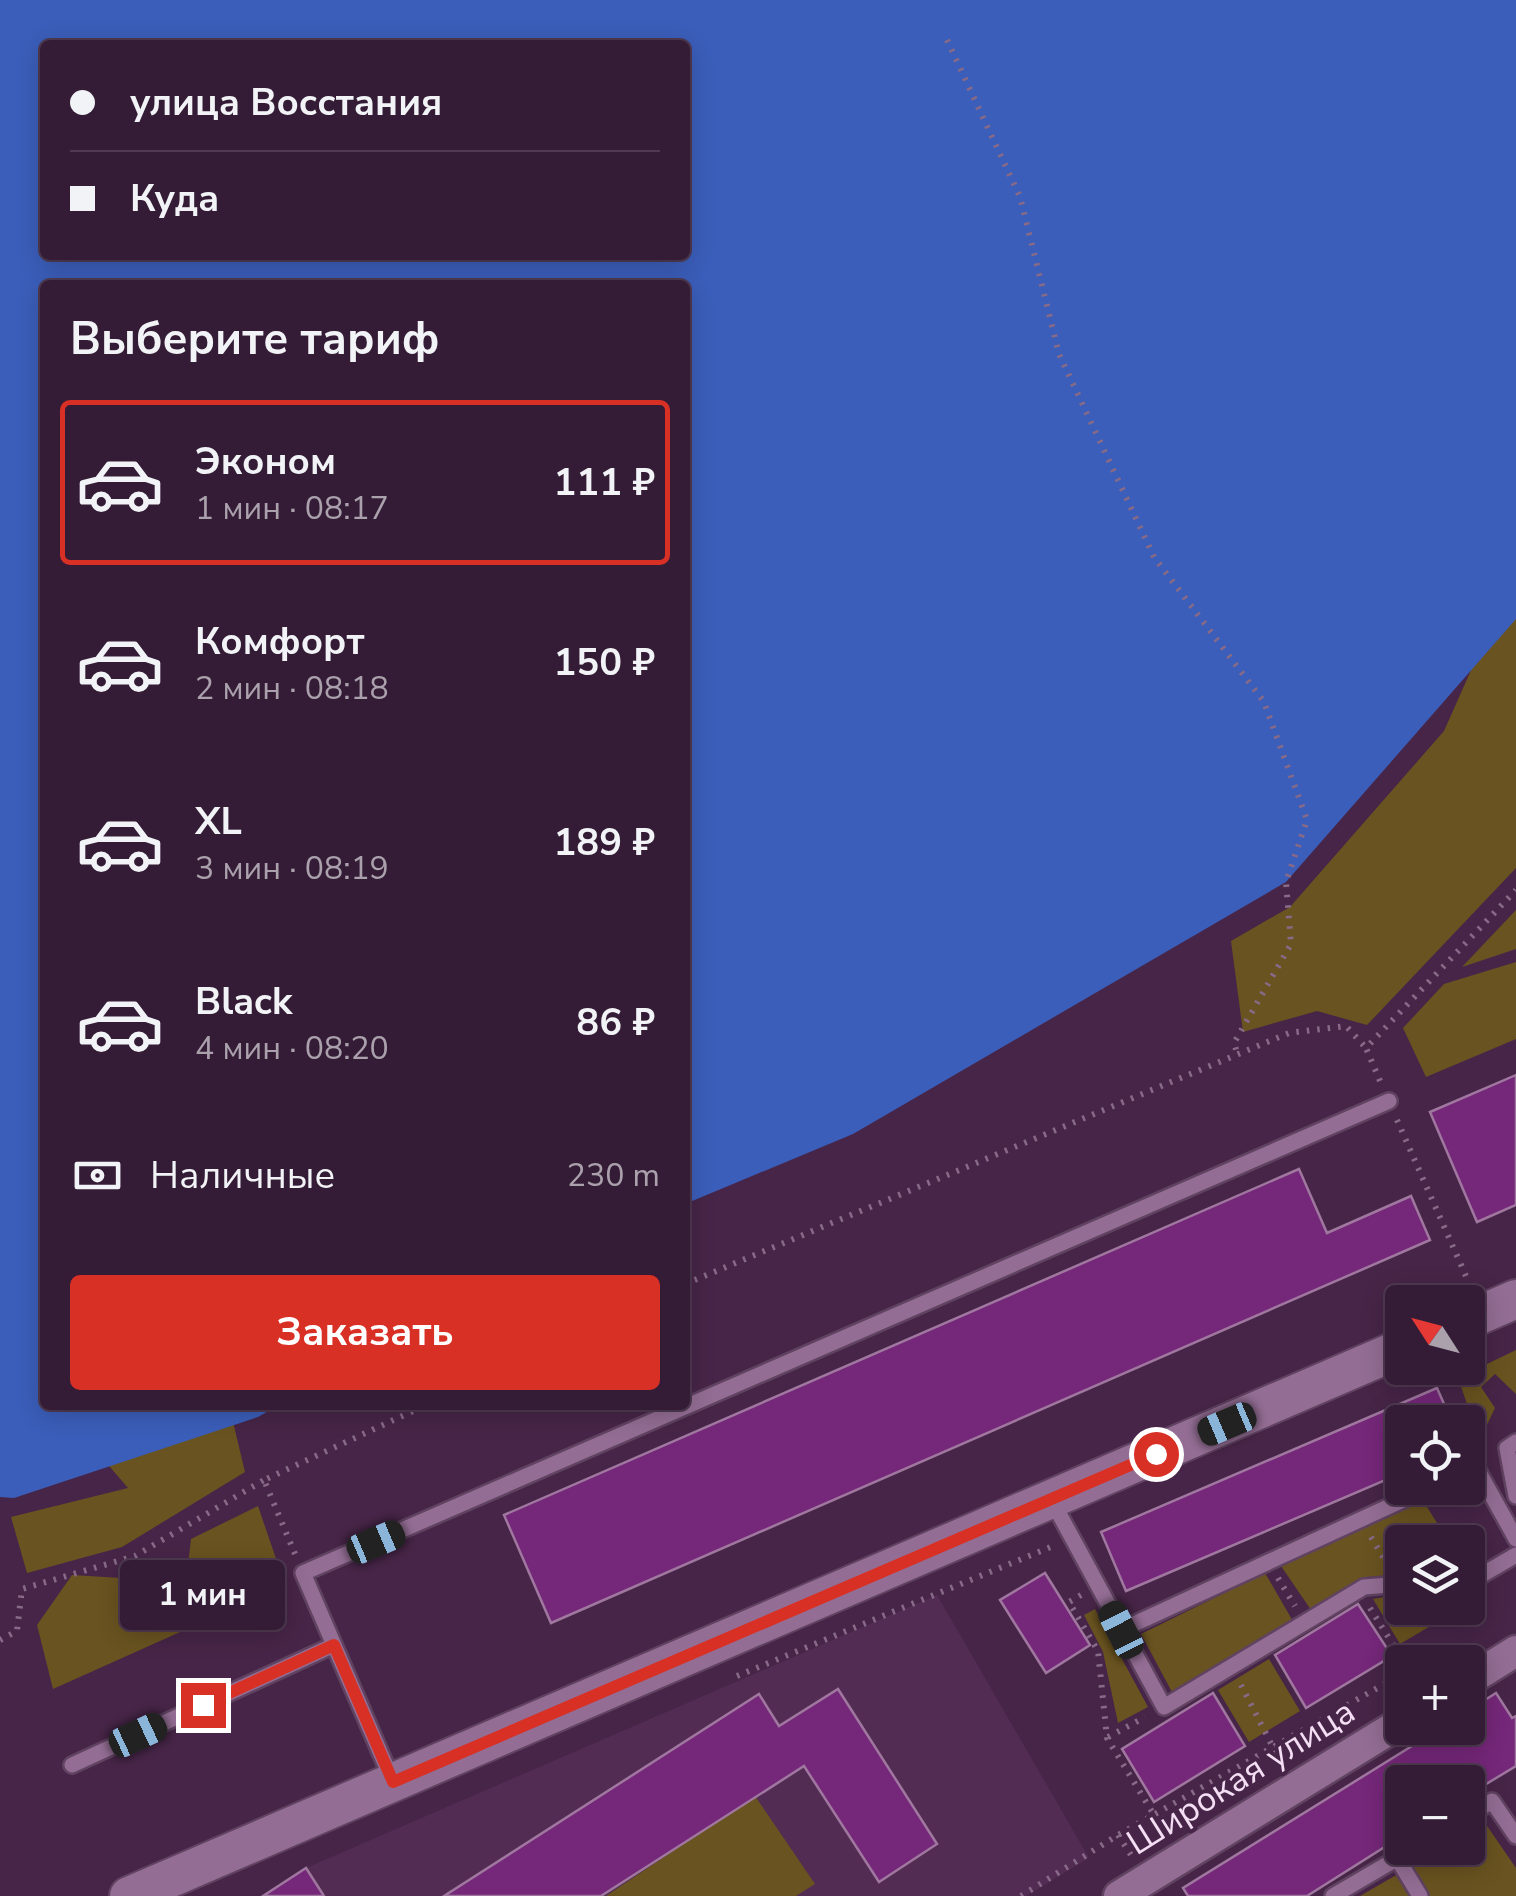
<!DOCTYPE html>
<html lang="ru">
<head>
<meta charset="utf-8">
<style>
  body { margin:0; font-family:"Nunito Sans",sans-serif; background:#402942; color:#f1f3f6; height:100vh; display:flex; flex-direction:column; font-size:38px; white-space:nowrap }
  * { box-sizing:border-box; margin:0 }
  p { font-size:32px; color:#aaa1ad }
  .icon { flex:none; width:55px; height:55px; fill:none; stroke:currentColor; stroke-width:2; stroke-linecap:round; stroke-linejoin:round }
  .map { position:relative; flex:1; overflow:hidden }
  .sheet { position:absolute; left:40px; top:280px; width:650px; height:1130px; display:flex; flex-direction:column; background:#351c36; border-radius:10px; box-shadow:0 5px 25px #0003,0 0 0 2px #4f3a51 }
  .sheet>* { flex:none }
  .guide { position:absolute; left:40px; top:40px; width:650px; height:220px; border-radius:10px; box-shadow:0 5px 25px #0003,0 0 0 2px #4f3a51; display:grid; align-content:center; height:220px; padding:0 30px; background:#351c36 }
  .needle { width:65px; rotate:306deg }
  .buttons { position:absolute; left:1385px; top:1285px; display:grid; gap:20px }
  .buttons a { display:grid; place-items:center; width:100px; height:100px; border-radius:10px; background:#351c36; box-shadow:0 5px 25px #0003,0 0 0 2px #4f3a51; font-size:50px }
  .end { position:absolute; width:45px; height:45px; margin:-22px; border:12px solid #d93025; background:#fff; box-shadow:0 0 0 5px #fff }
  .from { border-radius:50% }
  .bubble { position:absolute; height:70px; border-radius:10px; background:#351c36; box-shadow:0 5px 25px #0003,0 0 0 2px #4f3a51; font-size:32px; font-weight:700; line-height:70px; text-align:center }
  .car { position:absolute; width:30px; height:60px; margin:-30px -15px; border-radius:12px; box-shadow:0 0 8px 2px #0007; background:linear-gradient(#222 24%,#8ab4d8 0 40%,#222 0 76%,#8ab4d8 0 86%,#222 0) }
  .guide b { display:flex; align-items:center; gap:35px; height:95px; font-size:38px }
  .guide b+b { border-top:2px solid #4f3a51 }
  .guide i { width:25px; height:25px; background:#f1f3f6 }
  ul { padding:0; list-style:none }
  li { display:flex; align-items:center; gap:30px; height:165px; margin:0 20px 15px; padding:0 10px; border:5px solid transparent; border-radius:10px }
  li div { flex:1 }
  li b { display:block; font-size:38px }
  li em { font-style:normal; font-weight:700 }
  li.current { border-color:#d93025 }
  li>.icon { width:90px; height:90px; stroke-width:1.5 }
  h2 { padding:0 30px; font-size:45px; line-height:120px }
  .pay { display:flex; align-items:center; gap:25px; height:110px; padding:0 30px; font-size:38px }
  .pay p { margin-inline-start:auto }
  .cta { display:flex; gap:20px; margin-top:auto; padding:20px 30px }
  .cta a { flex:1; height:115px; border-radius:10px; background:#d93025; color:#fff; font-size:40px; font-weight:700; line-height:115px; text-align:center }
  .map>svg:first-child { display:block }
  .built { fill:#532c54 }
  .green { fill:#695320 }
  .water { fill:#3b5eba; fill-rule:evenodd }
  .building { fill:#752779; stroke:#9f779f; stroke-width:2.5 }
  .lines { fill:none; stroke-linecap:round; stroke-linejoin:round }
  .service-casing { stroke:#604261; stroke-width:20 }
  .minor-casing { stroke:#604261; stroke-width:35 }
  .tertiary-casing { stroke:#604261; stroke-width:42 }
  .path { stroke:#876a88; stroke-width:6; stroke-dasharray:2.5 8; stroke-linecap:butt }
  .service { stroke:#936d94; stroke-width:15 }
  .minor { stroke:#936d94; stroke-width:30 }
  .tertiary { stroke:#936d94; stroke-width:38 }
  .route { stroke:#d93025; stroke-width:12 }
  .labels { text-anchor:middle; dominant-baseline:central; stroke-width:8; stroke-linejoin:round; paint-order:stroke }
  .street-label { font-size:35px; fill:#f4def4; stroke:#472548 }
</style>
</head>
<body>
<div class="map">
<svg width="1516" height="1896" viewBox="0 0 1516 1896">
  <rect width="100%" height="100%" fill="#472548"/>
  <path class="built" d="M937,1595L1089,1858L1026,1896H263L306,1868Z"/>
  <path class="green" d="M1516,585V868L1367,1025L1317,1011L1243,1032L1231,941L1290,907L1444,731L1504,596Z
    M1516,910V949L1462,967Z
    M1516,962V1039L1426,1077L1403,1028L1444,984Z
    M1516,1350V1394L1495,1374L1481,1387L1495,1408L1482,1435L1475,1427L1458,1378Z
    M229,1405L245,1472L122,1547L27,1573L11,1517L128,1488L92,1446Z
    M1422,1499L1449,1542H1402V1574L1367,1577L1311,1610L1279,1563Z
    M258,1506L285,1585L53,1689L37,1625L72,1575L186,1582L191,1539Z
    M1265,1573L1294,1623L1173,1694L1141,1634Z
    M1402,1594V1608H1461L1400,1644L1373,1599Z
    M1095,1609L1148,1707L1118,1723L1103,1652L1084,1615Z
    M1269,1659L1300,1711L1249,1742L1218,1690Z
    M755,1796L815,1884L796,1896H606Z
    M1485,1823L1516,1868V1896H1360L1443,1848H1468V1833Z"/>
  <path class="water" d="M0,0H1516V619L1286,882L853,1134L685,1204V285H45V1405H279L258,1417L14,1498L0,1497ZM45,45H685V255H45Z"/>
  <path class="building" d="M1516,1075V1205L1477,1222L1430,1112Z
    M1299,1169L1327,1233L1411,1196L1430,1240L551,1623L504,1515Z
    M1437,1388L1452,1422H1402V1473L1126,1591L1101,1532Z
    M1045,1573L1090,1645L1046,1673L1000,1600Z
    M1358,1604L1392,1656L1306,1708L1275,1655Z
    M838,1689L937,1844L879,1882L804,1766L601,1896H444L759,1694L779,1726Z
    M1213,1693L1245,1746L1154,1802L1122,1749Z
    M1496,1693L1512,1718L1516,1716V1766L1468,1795V1782H1402V1836L1307,1896H1188L1183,1888L1441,1728H1468V1711Z
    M306,1868L324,1896H263Z"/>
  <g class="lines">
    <g class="service-casing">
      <path id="service" d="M1516,1442L1507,1448L1516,1496
        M1468,1471L1476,1467L1516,1539
        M1051,1499L1164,1707L1364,1587L1402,1584
        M1468,1577L1480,1576L1516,1555
        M1121,1630L1429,1488
        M72,1765L334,1645
        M393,1782L303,1573L1389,1101
        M1468,1816L1492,1801L1516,1836
        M1397,1858L1420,1896
        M1333,1896L1415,1848"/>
    </g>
    <g class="minor-casing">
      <path id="minor" d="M1468,1681L1516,1651
        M1119,1896L1402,1722"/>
    </g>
    <g class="tertiary-casing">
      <path id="tertiary" d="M1468,1320L1516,1299
        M129,1896L1402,1348"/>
    </g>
    <path class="path" d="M947,40L1020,197L1059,354L1154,557L1264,702L1307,820L1286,882L1291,944L1234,1043L1238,1056
      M1380,1081L1366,1048L1516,890
      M1397,1120L1469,1283
      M685,1284L1289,1033L1346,1026L1366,1048
      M1371,1537L1388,1565
      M295,1554L264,1480L426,1405
      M1278,1578L1295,1606
      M1081,1595L1069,1602L1098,1651L1107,1738L1154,1815
      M1370,1608L1404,1662
      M0,1640L17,1631L22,1589L135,1556L264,1480
      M737,1676L1053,1546
      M1241,1685L1281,1763
      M1108,1737L1145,1717
      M1118,1835L1131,1855
      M1021,1896L1118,1835L1402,1674"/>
    <use href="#service" class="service"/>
    <use href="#minor" class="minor"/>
    <use href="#tertiary" class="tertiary"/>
  </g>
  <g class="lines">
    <path class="route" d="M203,1705L334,1645L393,1782L1156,1454"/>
  </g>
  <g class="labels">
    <g class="street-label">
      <text transform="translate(1241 1777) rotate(-32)">Широкая улица</text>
    </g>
  </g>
</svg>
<div class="buttons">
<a><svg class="needle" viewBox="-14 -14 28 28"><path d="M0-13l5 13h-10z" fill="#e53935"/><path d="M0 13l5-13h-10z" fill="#aaa1ad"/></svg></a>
<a><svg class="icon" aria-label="locate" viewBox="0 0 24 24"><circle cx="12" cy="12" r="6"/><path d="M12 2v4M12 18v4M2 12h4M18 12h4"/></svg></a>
<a><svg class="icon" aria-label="layers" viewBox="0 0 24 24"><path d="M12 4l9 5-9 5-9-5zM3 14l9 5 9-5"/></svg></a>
<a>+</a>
<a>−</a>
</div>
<i class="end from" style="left:1156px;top:1454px"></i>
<i class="end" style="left:203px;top:1705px"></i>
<div class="bubble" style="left:120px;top:1560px;width:165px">1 мин</div>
<i class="car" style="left:1227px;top:1424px;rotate:247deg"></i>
<i class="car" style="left:376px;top:1542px;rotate:67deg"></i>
<i class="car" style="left:1121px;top:1630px;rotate:333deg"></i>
<i class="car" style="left:138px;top:1735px;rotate:65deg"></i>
<div class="guide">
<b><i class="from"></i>улица Восстания</b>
<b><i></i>Куда</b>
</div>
<section class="sheet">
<h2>Выберите тариф</h2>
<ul>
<li class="current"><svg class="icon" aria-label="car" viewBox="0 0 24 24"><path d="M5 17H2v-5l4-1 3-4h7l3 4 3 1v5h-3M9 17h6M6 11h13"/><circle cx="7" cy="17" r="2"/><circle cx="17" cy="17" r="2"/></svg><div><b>Эконом</b><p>1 мин · 08:17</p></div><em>111 ₽</em></li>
<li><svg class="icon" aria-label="car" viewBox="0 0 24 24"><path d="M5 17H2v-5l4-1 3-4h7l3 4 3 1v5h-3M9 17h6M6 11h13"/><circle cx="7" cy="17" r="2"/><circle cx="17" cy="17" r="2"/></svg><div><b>Комфорт</b><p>2 мин · 08:18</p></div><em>150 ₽</em></li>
<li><svg class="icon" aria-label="car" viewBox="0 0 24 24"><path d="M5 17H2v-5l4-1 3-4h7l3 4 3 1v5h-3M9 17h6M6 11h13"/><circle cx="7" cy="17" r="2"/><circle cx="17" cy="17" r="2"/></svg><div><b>XL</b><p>3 мин · 08:19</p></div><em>189 ₽</em></li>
<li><svg class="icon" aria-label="car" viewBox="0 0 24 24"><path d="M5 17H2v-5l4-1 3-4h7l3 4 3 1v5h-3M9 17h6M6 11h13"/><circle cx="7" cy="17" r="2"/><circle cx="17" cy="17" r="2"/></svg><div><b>Black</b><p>4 мин · 08:20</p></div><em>86 ₽</em></li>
</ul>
<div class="pay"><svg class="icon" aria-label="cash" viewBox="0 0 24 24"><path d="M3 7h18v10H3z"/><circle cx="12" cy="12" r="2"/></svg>Наличные<p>230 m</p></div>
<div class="cta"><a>Заказать</a></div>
</section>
</div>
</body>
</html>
